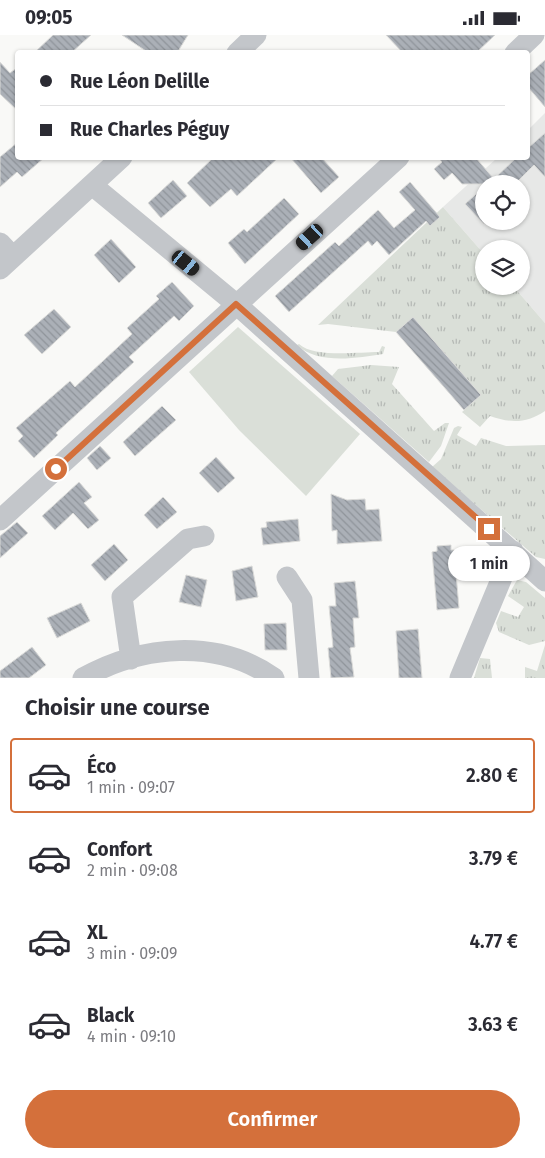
<!DOCTYPE html>
<html lang="fr">
<head>
<meta charset="utf-8">
<style>
  body { margin:0; font-family:"Fira Sans",sans-serif; background:#f2f2f3; color:#2b2b33; height:100vh; display:flex; flex-direction:column; font-size:19px; white-space:nowrap }
  * { box-sizing:border-box; margin:0 }
  p { font-size:16px; color:#7c7c81 }
  .icon { flex:none; width:28px; height:28px; fill:none; stroke:currentColor; stroke-width:2; stroke-linecap:round; stroke-linejoin:round }
  .map { position:relative; height:643px; overflow:hidden }
  .panel { display:flex; flex-direction:column; background:#fff; flex:1 }
  .panel>* { flex:none }
  .guide { position:absolute; left:15px; top:15px; width:515px; height:110px; border-radius:5px; box-shadow:0 1px 4px #0004; display:grid; align-content:center; height:110px; padding:0 25px; background:#fff }
  .controls { position:absolute; left:475px; top:140px; display:grid; gap:10px }
  .controls a { display:grid; place-items:center; width:55px; height:55px; border-radius:50%; background:#fff; box-shadow:0 1px 4px #0004; font-size:25px }
  .end { position:absolute; width:22px; height:22px; margin:-11px; border:6px solid #d4703b; background:#fff; box-shadow:0 0 0 2px #fff }
  .from { border-radius:50% }
  .bubble { position:absolute; height:35px; border-radius:18px; background:#fff; box-shadow:0 1px 4px #0004; font-size:16px; font-weight:600; line-height:35px; text-align:center }
  .car { position:absolute; width:15px; height:30px; margin:-15px -8px; border-radius:6px; box-shadow:0 0 4px 1px #0007; background:linear-gradient(#222 24%,#8ab4d8 0 40%,#222 0 76%,#8ab4d8 0 86%,#222 0) }
  .guide b { display:flex; align-items:center; gap:18px; height:48px; font-size:19px }
  .guide b+b { border-top:1px solid #e1e1e2 }
  .guide i { width:12px; height:12px; background:#2b2b33 }
  ul { padding:0; list-style:none }
  li { display:flex; align-items:center; gap:15px; height:75px; margin:0 10px 8px; padding:0 15px; border:2px solid transparent; border-radius:5px }
  li div { flex:1 }
  li b { display:block; font-size:19px }
  li em { font-style:normal; font-weight:600 }
  li.on { border-color:#d4703b }
  li>.icon { width:45px; height:45px; stroke-width:1.5 }
  h2 { padding:0 25px; font-size:22px; line-height:60px }
  .button { display:flex; gap:10px; margin-top:auto; padding:10px 25px }
  .button a { flex:1; height:58px; border-radius:30px; background:#d4703b; color:#fff; font-size:20px; font-weight:600; line-height:58px; text-align:center }
  .status { display:flex; justify-content:space-between; align-items:center; height:35px; padding:0 25px; background:#fff; direction:ltr }
  .status svg { height:14px; fill:currentColor }
  .map>svg:first-child { display:block }
  .built { fill:#e7e8e7; fill-rule:evenodd }
  .grass { fill:url(#grass-tufts) }
  .green { fill:#dadfd8 }
  .building { fill:url(#building-back-hatch); stroke:#dbdbd9 }
  .lines { fill:none; stroke-linecap:round; stroke-linejoin:round }
  .minor { stroke:#c3c6ca; stroke-width:21 }
  .route { stroke:#d4703b; stroke-width:6 }
</style>
</head>
<body>
<div class="status"><b>09:05</b><svg viewBox="0 0 49 12"><path d="M0 12V9h3v3zM5 12V6h3v6zM10 12V3h3v9zM15 12V0h3v12zM26 1h20v11H26zM47 4h2v5h-2z"/></svg></div>
<div class="map">
<svg width="545" height="643" viewBox="0 0 545 643">
  <defs>
    <pattern id="grass-tufts" width="24" height="20" patternUnits="userSpaceOnUse" patternTransform="scale(1.25)"><rect width="24" height="20" fill="#dadfd8"/><path d="M3 7l-1-3M5 7V3M7 7l1-3M15 17l-1-3M17 17v-4M19 17l1-3" fill="none" stroke="#b5b9b5"/></pattern>
    <pattern id="building-back-hatch" width="6" height="6" patternUnits="userSpaceOnUse" patternTransform="scale(1.25)"><rect width="6" height="6" fill="#abb0b7"/><path d="M-1 5l2 2M0 0l6 6M5-1l2 2" fill="none" stroke="#8f949a"/></pattern>
  </defs>
  <rect width="100%" height="100%" fill="#f9f9f7"/>
  <path class="built" d="M545,78V288L513,251H521V214H484V219L443,172L497,123L528,122V95ZM484,149H521V186H484Z"/>
  <path class="grass" d="M443,172L484,219V251H513L545,288V376C526,389 510,388 490,381L480,392L462,377L481,360L413,282L396,297L328,289L318,290Z
    M299,309C314,323 358,317 379,317L382,311L385,312L383,319C357,323 318,330 297,310Z
    M371,330L399,332L392,349L434,396L445,388H449L441,411L429,427L332,341L338,334Z
    M458,391L462,392L457,400L476,411L481,403L506,411L545,410V524L536,522L432,432L441,424L454,393Z
    M517,545L526,547L545,563V606L529,610L499,597L496,588L501,576L518,582L524,572L508,561Z
    M545,610V643H525V632L537,636Z
    M480,623L490,624L492,643H474Z"/>
  <path class="green" d="M238,292L360,399L306,461L239,395L189,337Z"/>
  <path class="building" d="M53,0H91L71,18H34Z
    M122,0H188L177,18H149Z
    M386,0H495L476,18H403Z
    M545,25V72L528,52V40Z
    M0,27L10,38L18,32V76L0,59Z
    M545,98V142L534,130L515,149H462L452,138L444,145L434,134L442,127L438,122H475L494,144L517,122H528V113Z
    M18,107V122H45L22,142L17,137L0,152V122Z
    M214,122H279L237,161L231,154L210,172L187,148Z
    M290,122H321L339,142L321,158Z
    M173,145L187,161L161,183L148,168Z
    M410,147L440,182L430,191L426,186L389,220L377,206L372,211L368,206L289,277L275,261L335,207L339,211L378,175L394,193L415,175L399,157Z
    M484,152V189L465,169Z
    M284,163L299,179L245,229L228,208L244,194L247,197Z
    M111,204L136,232L119,248L94,220Z
    M172,247L194,271L179,286L174,281L129,322L134,327L56,398L58,400L34,423L18,406L23,401L16,393L70,346L75,352L132,299L127,293L159,264L156,261Z
    M54,274L71,292L42,319L24,300Z
    M413,282L481,360L464,375L396,297Z
    M162,371L176,385L135,421L123,407Z
    M100,411L111,423L97,435L87,423Z
    M216,422L235,443L218,458L199,438Z
    M79,447L92,462L84,468L99,485L88,494L73,478L55,495L42,481Z
    M331,459L347,465L365,464L366,475L379,474L382,506L337,509V495L332,496Z
    M163,462L177,477L157,494L144,480Z
    M298,484L300,506L263,510L261,493L267,492L266,487Z
    M17,487L28,498L0,523V501Z
    M114,509L128,525L105,546L91,530Z
    M451,510V515H454L459,573L437,575L432,517L437,516V511Z
    M252,531L258,562L236,566L232,536Z
    M186,540L207,545L201,572L179,567Z
    M355,546L359,583H353L355,612L350,613L354,642L331,643L328,613L333,612L329,571H336L334,548Z
    M81,568L90,586L57,603L47,583Z
    M286,588L287,615H265L264,589Z
    M418,594L422,643H399L396,596Z
    M32,612L46,630L29,643H0V636Z"/>
  <g class="lines">
    <path class="minor" d="M237,18L256,0
      M515,18L534,0
      M92,150L236,269L545,546
      M0,208L13,222
      M0,234L122,122
      M0,485L399,122
      M287,542L302,565L309,643
      M131,624L122,562L188,504L204,501
      M83,643C142,610 217,603 274,643
      M460,643L513,516"/>
  </g>
  <g class="lines">
    <path class="route" d="M56,434L236,269L489,494"/>
  </g>
</svg>
<div class="controls">
<a><svg class="icon" aria-label="locate" viewBox="0 0 24 24"><circle cx="12" cy="12" r="6"/><path d="M12 2v4M12 18v4M2 12h4M18 12h4"/></svg></a>
<a><svg class="icon" aria-label="layers" viewBox="0 0 24 24"><path d="M12 4l9 5-9 5-9-5zM3 14l9 5 9-5"/></svg></a>
</div>
<i class="end from" style="left:56px;top:434px"></i>
<i class="end" style="left:489px;top:494px"></i>
<div class="bubble" style="left:448px;top:511px;width:82px">1 min</div>
<i class="car" style="left:310px;top:202px;rotate:228deg"></i>
<i class="car" style="left:186px;top:228px;rotate:129deg"></i>
<div class="guide">
<b><i class="from"></i>Rue Léon Delille</b>
<b><i></i>Rue Charles Péguy</b>
</div>
</div>
<section class="panel">
<h2>Choisir une course</h2>
<ul>
<li class="on"><svg class="icon" aria-label="car" viewBox="0 0 24 24"><path d="M5 17H2v-5l4-1 3-4h7l3 4 3 1v5h-3M9 17h6M6 11h13"/><circle cx="7" cy="17" r="2"/><circle cx="17" cy="17" r="2"/></svg><div><b>Éco</b><p>1 min · 09:07</p></div><em>2.80 €</em></li>
<li><svg class="icon" aria-label="car" viewBox="0 0 24 24"><path d="M5 17H2v-5l4-1 3-4h7l3 4 3 1v5h-3M9 17h6M6 11h13"/><circle cx="7" cy="17" r="2"/><circle cx="17" cy="17" r="2"/></svg><div><b>Confort</b><p>2 min · 09:08</p></div><em>3.79 €</em></li>
<li><svg class="icon" aria-label="car" viewBox="0 0 24 24"><path d="M5 17H2v-5l4-1 3-4h7l3 4 3 1v5h-3M9 17h6M6 11h13"/><circle cx="7" cy="17" r="2"/><circle cx="17" cy="17" r="2"/></svg><div><b>XL</b><p>3 min · 09:09</p></div><em>4.77 €</em></li>
<li><svg class="icon" aria-label="car" viewBox="0 0 24 24"><path d="M5 17H2v-5l4-1 3-4h7l3 4 3 1v5h-3M9 17h6M6 11h13"/><circle cx="7" cy="17" r="2"/><circle cx="17" cy="17" r="2"/></svg><div><b>Black</b><p>4 min · 09:10</p></div><em>3.63 €</em></li>
</ul>
<div class="button"><a>Confirmer</a></div>
</section>
</body>
</html>
